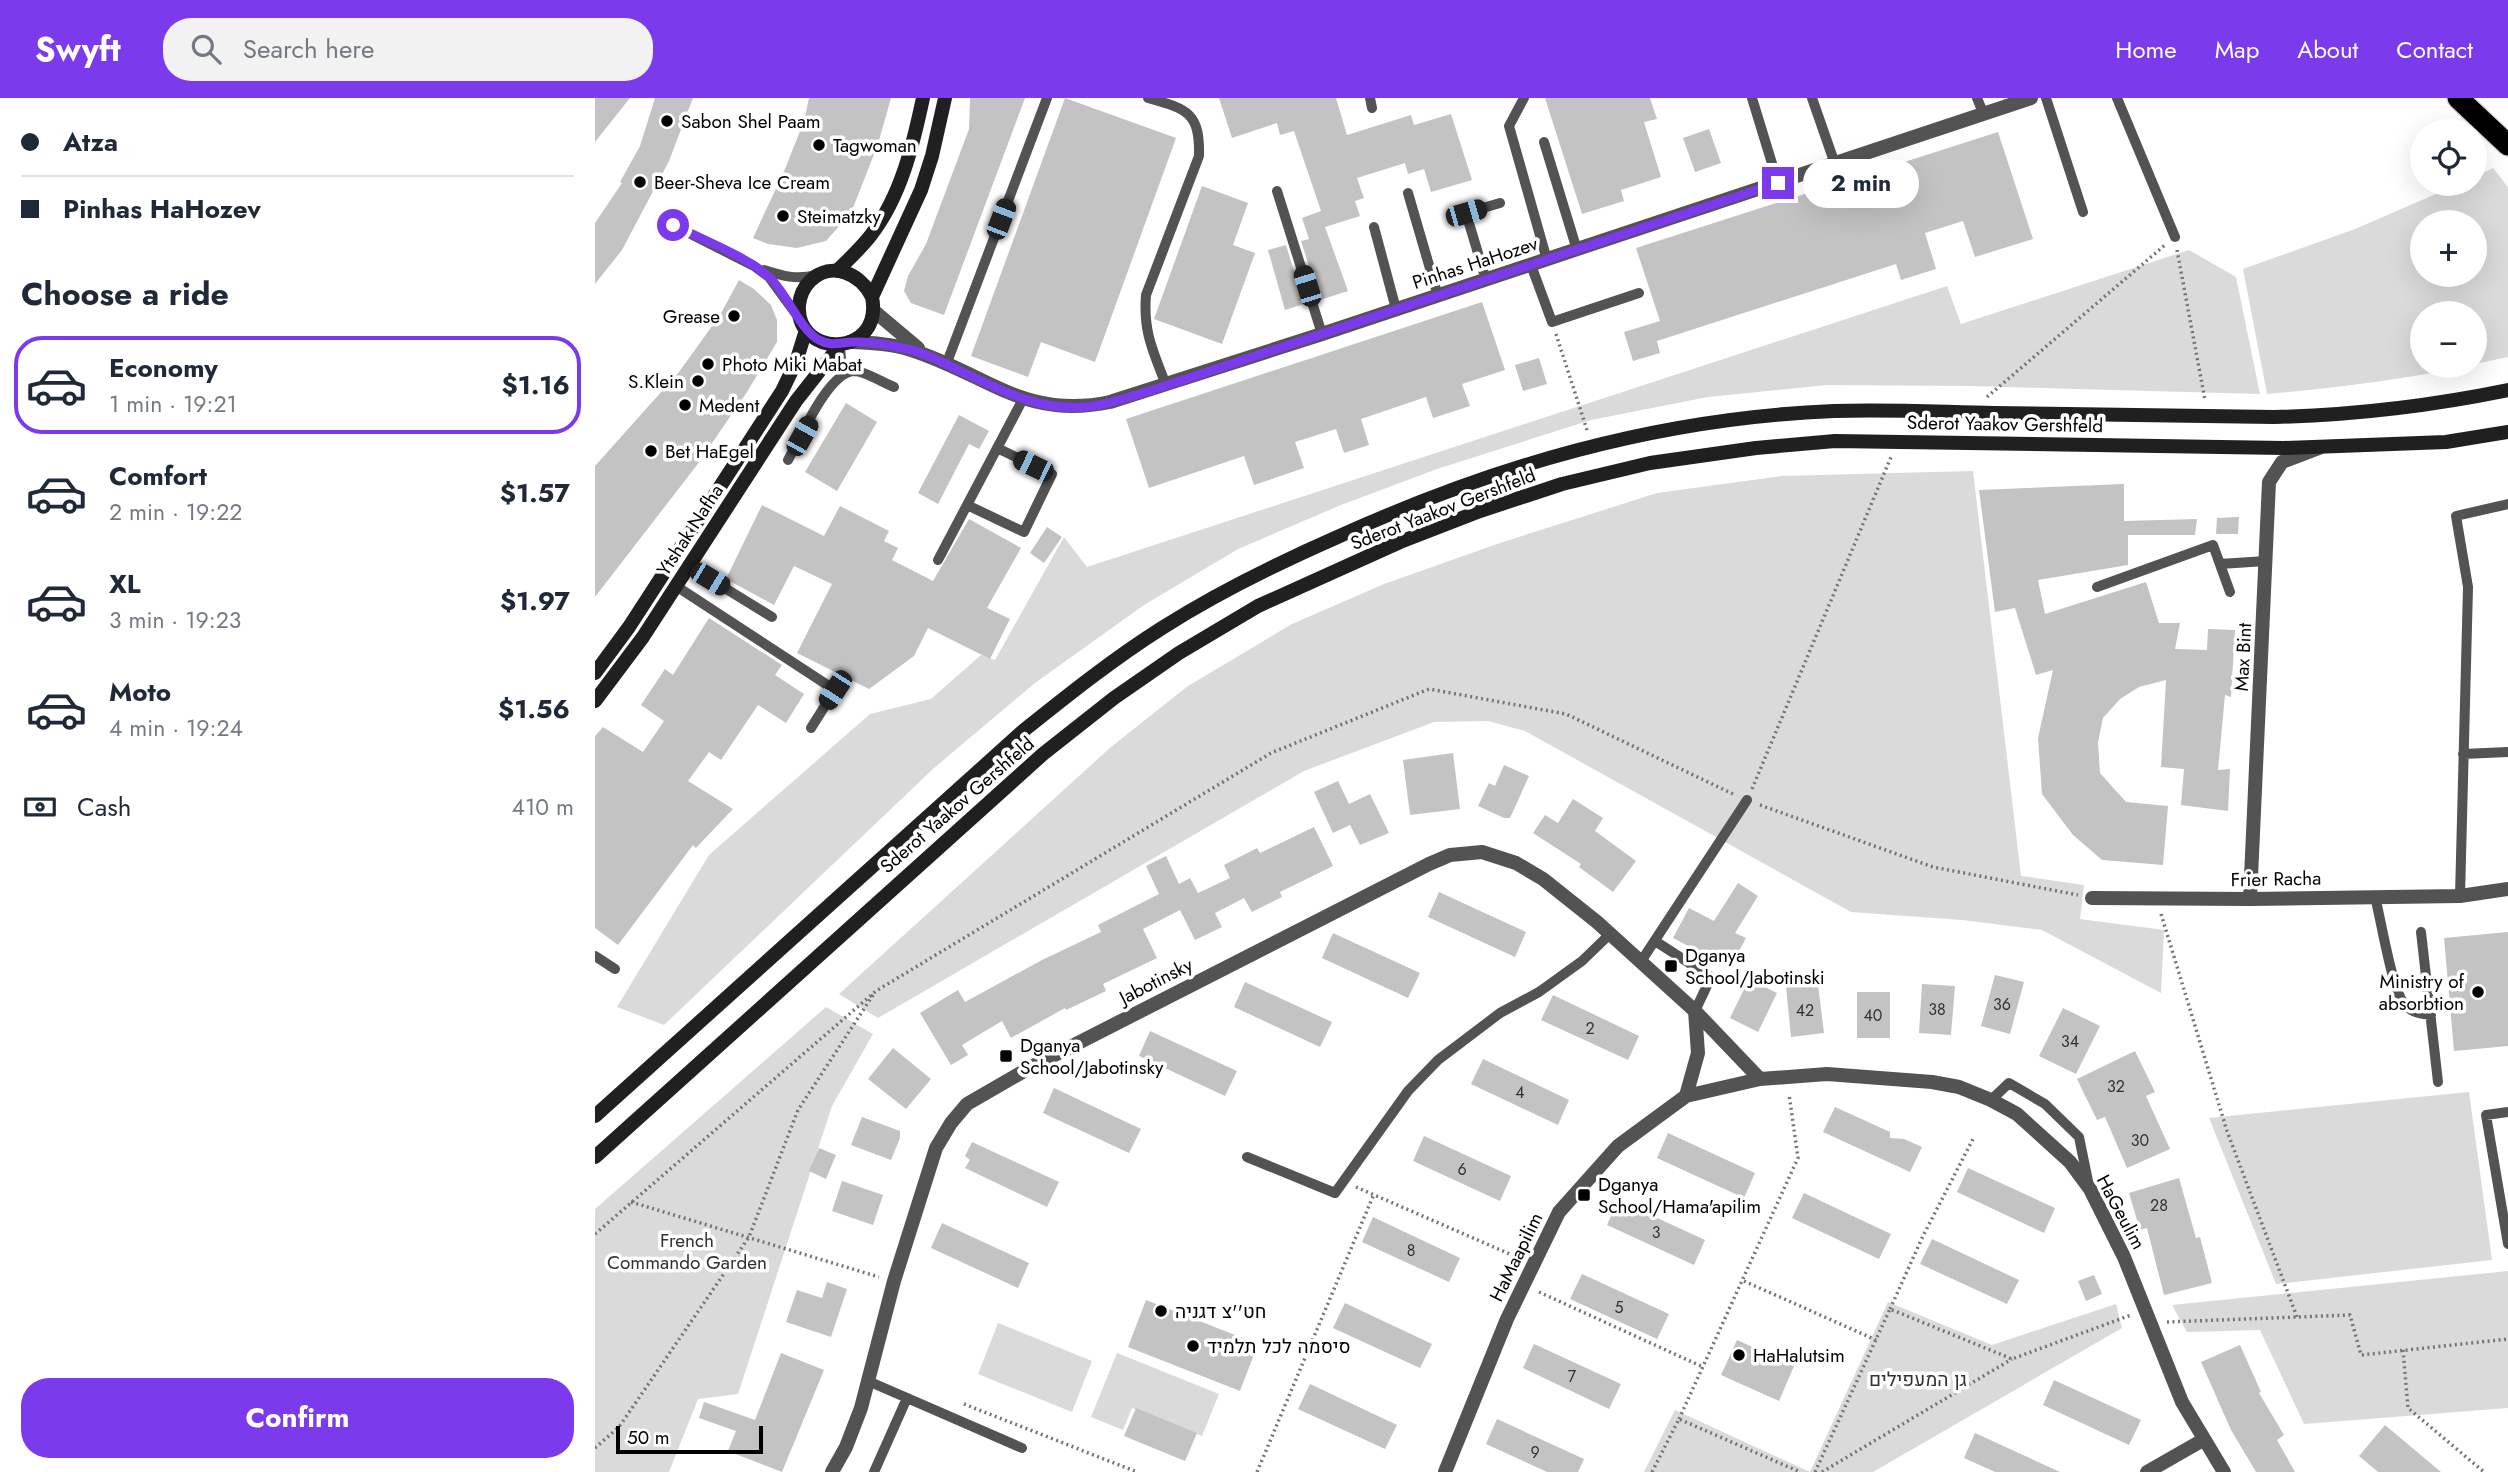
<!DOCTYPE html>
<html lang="en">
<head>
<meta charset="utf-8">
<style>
  body { margin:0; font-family:Jost,Heebo,sans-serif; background:#f2f2f3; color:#1f2937; height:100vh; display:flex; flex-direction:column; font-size:26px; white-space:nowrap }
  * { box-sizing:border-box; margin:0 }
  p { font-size:23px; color:#747a83 }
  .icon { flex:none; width:38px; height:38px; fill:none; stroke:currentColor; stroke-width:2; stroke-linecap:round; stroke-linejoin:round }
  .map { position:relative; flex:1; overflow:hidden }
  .sheet { display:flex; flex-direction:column; background:#fff; width:595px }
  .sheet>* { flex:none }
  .banner { display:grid; align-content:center; height:154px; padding:0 21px; background:#fff }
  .controls { position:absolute; left:1815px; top:21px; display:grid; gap:14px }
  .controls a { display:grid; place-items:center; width:77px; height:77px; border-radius:50%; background:#fff; box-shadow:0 7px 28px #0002; font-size:35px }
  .scale { position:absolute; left:21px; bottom:18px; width:147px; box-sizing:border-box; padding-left:7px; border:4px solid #000; border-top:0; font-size:19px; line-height:24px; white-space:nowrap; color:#000; -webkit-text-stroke:5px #fff; paint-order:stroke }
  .end { position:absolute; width:32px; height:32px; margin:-16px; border:9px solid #7c3aed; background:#fff; box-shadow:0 0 0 4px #fff }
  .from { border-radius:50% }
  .bubble { position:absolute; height:49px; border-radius:24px; background:#fff; box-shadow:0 7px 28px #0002; font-size:23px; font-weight:700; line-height:49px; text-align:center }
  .car { position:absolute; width:21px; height:42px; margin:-21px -10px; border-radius:9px; box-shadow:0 0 5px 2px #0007; background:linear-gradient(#222 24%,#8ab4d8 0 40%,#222 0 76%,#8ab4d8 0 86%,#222 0) }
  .banner b { display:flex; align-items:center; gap:24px; height:66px; font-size:26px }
  .banner b+b { border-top:2px solid #e0e1e3 }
  .banner i { width:18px; height:18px; background:#1f2937 }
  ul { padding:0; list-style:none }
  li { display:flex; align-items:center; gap:21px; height:98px; margin:0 14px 10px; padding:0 7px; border:4px solid transparent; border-radius:28px }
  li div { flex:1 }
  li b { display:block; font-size:26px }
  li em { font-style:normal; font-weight:700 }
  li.current { border-color:#7c3aed }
  li>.icon { width:63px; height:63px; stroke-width:1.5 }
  h2 { padding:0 21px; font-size:32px; line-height:84px }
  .pay { display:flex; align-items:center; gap:18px; height:77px; padding:0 21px; font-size:26px }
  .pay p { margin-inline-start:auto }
  .button { display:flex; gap:14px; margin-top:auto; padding:14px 21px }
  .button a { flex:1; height:80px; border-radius:28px; background:#7c3aed; color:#fff; font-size:28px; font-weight:700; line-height:80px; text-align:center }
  header { display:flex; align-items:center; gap:42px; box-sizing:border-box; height:98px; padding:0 35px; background:#7c3aed; color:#fff }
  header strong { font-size:33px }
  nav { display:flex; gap:38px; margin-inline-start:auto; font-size:24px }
  .search { width:490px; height:63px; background:#f2f2f3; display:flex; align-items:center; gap:18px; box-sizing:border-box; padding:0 24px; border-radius:28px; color:#747a83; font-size:26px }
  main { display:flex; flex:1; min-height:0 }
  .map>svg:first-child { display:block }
  .green { fill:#dadada; fill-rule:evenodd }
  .building { fill:#c3c3c3 }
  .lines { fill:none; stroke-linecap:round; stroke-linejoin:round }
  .highway-casing { stroke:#dbdbdb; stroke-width:24 }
  .path { stroke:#757575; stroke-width:3.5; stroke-dasharray:2 3.5; stroke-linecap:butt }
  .lane { stroke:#535353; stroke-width:10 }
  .street { stroke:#535353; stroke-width:14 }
  .secondary { stroke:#202020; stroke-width:14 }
  .highway { stroke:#000; stroke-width:21 }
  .route { stroke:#7c3aed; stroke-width:9 }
  .poi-dot { fill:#000; stroke:#fff; stroke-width:2.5 }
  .labels { text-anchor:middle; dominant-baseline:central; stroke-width:7; stroke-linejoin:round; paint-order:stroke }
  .number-label { font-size:16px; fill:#313131 }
  .poi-label { font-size:19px; fill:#000; stroke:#fff; text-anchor:start }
  .street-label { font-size:19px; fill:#000; stroke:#fff }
  .park-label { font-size:19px; fill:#313131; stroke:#fff }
</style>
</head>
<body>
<header>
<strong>Swyft</strong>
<div class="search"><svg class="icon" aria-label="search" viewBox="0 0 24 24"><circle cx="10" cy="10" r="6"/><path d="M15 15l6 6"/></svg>Search here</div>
<nav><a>Home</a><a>Map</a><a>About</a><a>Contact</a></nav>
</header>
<main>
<section class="sheet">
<div class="banner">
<b><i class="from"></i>Atza</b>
<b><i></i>Pinhas HaHozev</b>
</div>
<h2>Choose a ride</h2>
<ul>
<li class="current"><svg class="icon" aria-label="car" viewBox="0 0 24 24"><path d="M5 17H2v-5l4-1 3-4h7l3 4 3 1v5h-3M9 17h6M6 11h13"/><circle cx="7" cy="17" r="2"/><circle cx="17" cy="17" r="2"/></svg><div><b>Economy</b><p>1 min · 19:21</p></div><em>$1.16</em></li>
<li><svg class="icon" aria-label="car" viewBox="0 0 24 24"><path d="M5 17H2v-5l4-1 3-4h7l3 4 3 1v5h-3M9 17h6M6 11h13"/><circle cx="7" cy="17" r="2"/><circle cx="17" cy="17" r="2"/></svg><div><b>Comfort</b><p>2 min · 19:22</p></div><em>$1.57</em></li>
<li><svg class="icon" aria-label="car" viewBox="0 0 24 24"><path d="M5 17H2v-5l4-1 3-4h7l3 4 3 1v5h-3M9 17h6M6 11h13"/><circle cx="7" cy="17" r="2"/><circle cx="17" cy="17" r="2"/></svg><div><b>XL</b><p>3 min · 19:23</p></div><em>$1.97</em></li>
<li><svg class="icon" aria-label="car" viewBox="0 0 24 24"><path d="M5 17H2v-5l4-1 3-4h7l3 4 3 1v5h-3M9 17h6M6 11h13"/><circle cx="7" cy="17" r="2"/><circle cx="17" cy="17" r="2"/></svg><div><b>Moto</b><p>4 min · 19:24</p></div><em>$1.56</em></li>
</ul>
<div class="pay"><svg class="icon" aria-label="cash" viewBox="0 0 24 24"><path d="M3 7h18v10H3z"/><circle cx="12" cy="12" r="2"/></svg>Cash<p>410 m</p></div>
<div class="button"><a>Confirm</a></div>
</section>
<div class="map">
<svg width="1913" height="1374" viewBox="0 0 1913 1374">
  <rect width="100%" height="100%" fill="#fff"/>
  <path class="green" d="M1898,70L1913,89V259L1880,266V215H1827V268H1872C1806,282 1739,290 1672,296L1648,171L1760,131L1864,86H1880V79ZM1827,124H1880V177H1827Z
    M1594,152L1641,179L1665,296L1373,288L1232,287L1113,299L996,322L842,371L746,407L643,451L549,507L440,585L339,670L69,927L22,909L114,757L275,616L336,601L386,557L400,562L469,439L492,469L1352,188L1366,226Z
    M1378,373L1426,778L1489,787L1485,821L1569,832L1566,895L1447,832L1367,822L1256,814L930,633L893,623L839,624L709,673L283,920L244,896L516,649L593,588L697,526L789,486L905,445L1062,395L1186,378Z
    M231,909L278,936L237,1008L143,1296L103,1301L74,1374H0V1111Z
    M1874,994L1897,1162L1681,1186L1614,1020Z
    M1913,1173V1310L1709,1326L1665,1232L1592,1234L1577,1207Z
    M1293,1204L1397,1247L1521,1206L1527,1230L1278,1374H1049L1080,1312L1215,1374Z
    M403,1225L497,1263L477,1314L383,1276Z
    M522,1255L624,1296L607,1338L537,1310L528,1332L496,1319Z"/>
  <path class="building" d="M0,0H35L0,44Z
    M60,0H98L74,63L27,152L0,186V125L27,85L25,84L45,48Z
    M214,0H296L283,46L256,115L231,143L202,150L173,146L158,140L190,71L209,23Z
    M375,0H430L349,217L316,205L309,193L313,178L331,146L374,31Z
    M470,0L581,40L500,264L446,244L433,279L376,258Z
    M624,0H741L752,37L816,17L819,27L856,16L877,82L836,94L829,71L813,76L810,65L762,80L769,100L760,103L765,118L730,129L753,193L725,202L706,143L714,141L707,120L726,113L699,33L685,37L682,25L637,40Z
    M950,0H1055L1062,21L1049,24L1066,79L1026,92L1029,103L987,116Z
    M1114,31L1126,65L1100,74L1088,40Z
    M1403,34L1438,141L1380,159L1368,123L1330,135L1341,171L1306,182L1301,166L1062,243L1065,255L1038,263L1029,234L1065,223L1041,150Z
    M607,88L653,105L638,147L660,155L627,246L559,221Z
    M691,147L709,206L690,212L673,152Z
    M144,182L159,191L176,207L182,222V244L152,294L102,367L0,499V368L84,274L125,217Z
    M887,204L910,272L867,286L875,308L838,320L831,299L766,321L774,347L749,355L741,331L700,344L709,370L659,387L649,358L554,390L531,321Z
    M944,260L952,286L928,293L920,267Z
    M251,305L282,324L242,393L210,374Z
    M364,317L394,333L384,351L374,346L343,406L323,395Z
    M1529,386V423L1602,421L1600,437H1533V467L1443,482L1450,516L1551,484L1564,525H1585L1580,551L1612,552L1613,531L1640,532L1636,599L1630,597L1623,672L1635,671L1633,713L1586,707L1589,671L1566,669L1571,582L1544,589L1525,601L1508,620L1503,644L1505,675L1531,704L1573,708L1568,767L1507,762L1478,737L1447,696L1443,640L1458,572L1441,577L1420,510L1400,514L1384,392Z
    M167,407L229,438L245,408L294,433L289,443L303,450L297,462L338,483L374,421L426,450L392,510L415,521L395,561L333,530L319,558L274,591L202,555L237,486L199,468L179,507L131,481Z
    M1644,419L1643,436H1621L1622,420Z
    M452,429L467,439L449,465L435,455Z
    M114,520L187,567L180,577L209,596L191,625L163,607L126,662L114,654L93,683L138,711L101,750L98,747L23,847L0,830V638L8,629L48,654L69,623L46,607L70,571L78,577Z
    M858,655L865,711L815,717L808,662Z
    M909,667L934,678L915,720H909L883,708L894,685L900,688Z
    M743,683L754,706L775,696L794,735L765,747L755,727L738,735L719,694Z
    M978,701L1008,720L1000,733L1041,763L1018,794L984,769L986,766L938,735L950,717L963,725Z
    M719,729L738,768L685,794L687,799L657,814L649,800L620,815L627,829L600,842L585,812L548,831L562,860L508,886L511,893L471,912L470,910L416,940L407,923L367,947L373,957L356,967L325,915L363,892L370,904L447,862L506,834L503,827L564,796L551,768L571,758L584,786L595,780L603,795L635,780L629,767L662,750L665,755Z
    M1143,785L1163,798L1140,835L1151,840L1135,870L1078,840L1094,810L1119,823Z
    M844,794L931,834L920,859L833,819Z
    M1913,834V948L1859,953L1849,840Z
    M738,835L825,875L813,900L727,860Z
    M1400,877L1429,884L1415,936L1386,928Z
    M1154,881L1182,895L1163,934L1135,920Z
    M650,884L737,924L725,949L639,909Z
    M1223,886L1229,935L1196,939L1191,889Z
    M1327,886L1360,888L1356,937L1324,935Z
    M1262,894H1295V940H1262Z
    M958,897L1044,938L1033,962L946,922Z
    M1468,910L1505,928L1481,976L1444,958Z
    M555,933L642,973L630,998L544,958Z
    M298,950L336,981L311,1011L273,981Z
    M1540,953L1560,994L1551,998L1575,1051L1532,1070L1510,1019L1502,1022L1482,981Z
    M888,961L974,1002L963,1027L876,986Z
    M459,990L546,1031L534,1055L448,1015Z
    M1240,1009L1295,1034V1040L1309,1041L1327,1049L1315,1074L1228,1034Z
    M267,1019L305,1033V1040L296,1062L256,1047Z
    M1073,1035L1160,1075L1149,1100L1062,1060Z
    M829,1038L916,1078L905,1103L818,1063Z
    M377,1044L464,1084L452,1109L370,1070L375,1062L370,1058Z
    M224,1050L241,1057L231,1081L214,1073Z
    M1373,1070L1460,1110L1449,1135L1362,1094Z
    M1584,1080L1601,1140L1605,1139L1617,1185L1569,1197L1552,1130L1545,1132L1534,1095Z
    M247,1083L288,1097L278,1127L237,1113Z
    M1209,1095L1296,1136L1284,1161L1197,1120Z
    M1023,1102L1110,1142L1099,1167L1012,1127Z
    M778,1119L865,1160L854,1184L767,1144Z
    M347,1125L434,1165L423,1190L336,1150Z
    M1337,1141L1424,1182L1412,1206L1325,1166Z
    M987,1176L1074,1216L1062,1241L975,1201Z
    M1499,1177L1507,1196L1491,1203L1483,1183Z
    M232,1184L252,1191L236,1239L191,1224L202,1192L227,1200Z
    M551,1202L663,1246L645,1293L533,1249Z
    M750,1205L837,1246L825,1270L738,1230Z
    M1142,1242L1199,1268L1184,1303L1126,1277Z
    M939,1246L1026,1286L1014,1311L928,1270Z
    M1645,1247L1666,1294L1664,1295L1689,1337L1682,1342L1700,1374H1661L1636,1332L1606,1264Z
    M186,1255L229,1272L187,1374L133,1353L141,1333L104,1320L109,1304L160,1322Z
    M1459,1282L1546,1322L1534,1347L1448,1307Z
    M715,1286L802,1327L790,1351L703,1311Z
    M541,1310L602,1335L590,1363L529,1338Z
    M902,1321L989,1361L983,1374H952L891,1346Z
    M1790,1327L1846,1374H1783L1764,1358Z
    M1380,1335L1465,1374H1400L1369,1360Z"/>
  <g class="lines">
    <g class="highway-casing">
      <path id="highway" d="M1863,0L1913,47"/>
    </g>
    <path class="path" d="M1582,152L1610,302
      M961,236L993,335
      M1392,299L1570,147
      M1157,691L1296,359
      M1165,707L1338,769L1483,797
      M1566,816L1632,1033L1702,1219
      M761,1089L924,1160
      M36,1104L284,1179
      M0,1136L281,893L676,655L834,591L971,616L1138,696
      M1149,1183L1281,1242
      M944,1194L1108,1269
      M1295,1211L1328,1138L1379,1039
      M1572,1224L1755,1217L1766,1257L1913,1241
      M1808,1252L1813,1310L1889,1374
      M369,1306L542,1374
      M1084,1321L1203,1060L1194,996
      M0,1350L24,1329L154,1139L203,1012L278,897
      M662,1374L779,1096
      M1057,1374L1084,1321L1205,1374
      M1220,1374L1295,1211L1417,1261L1536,1217
      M1227,1374L1417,1261"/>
    <path class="lane" d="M553,0C592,11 605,14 604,58L551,197C548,234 558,253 571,287
      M775,0L777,10
      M929,0L914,28L952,162
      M1157,0L1183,85
      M1217,0L1240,66
      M1382,0L1389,17
      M1451,0L1488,114
      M1522,0L1580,139
      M949,44L982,152
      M682,93L727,236
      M813,95L843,198
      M78,127L159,168L174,179L204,220
      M779,129L801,211
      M936,167L957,224L1044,195
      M169,172C188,178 201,182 221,177
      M891,182L871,115L905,105
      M245,247L247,276
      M351,267L452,0
      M193,362C205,341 233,274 259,273C270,273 288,285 299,289
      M372,407L429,434L457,376L402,350
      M343,462L428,301
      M1625,466L1671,463
      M94,468L177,519
      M81,488L240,592L216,630
      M1502,489L1618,447L1635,494
      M1868,656L1913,654
      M1865,798L1873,489L1861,418L1913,406
      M1780,799C1786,821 1797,893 1810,907C1817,915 1827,916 1836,917
      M1826,834L1843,984
      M1060,843L1116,879L1100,913
      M0,858L20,871
      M1045,865L1152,702
      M1396,1002L1414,985L1450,1006L1484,1039L1494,1088
      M1913,1014L1891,1017L1913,1146
      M652,1059L740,1095L813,993L843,962L905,915L944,894L987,863L1015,836
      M273,1283L427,1350
      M279,1374L312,1300"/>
    <path class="street" d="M279,213L323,250
      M258,244C277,245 297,246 316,252C392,276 429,322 515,304L727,236L1436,0
      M1497,800L1655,801L1865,798L1913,791
      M1655,801L1674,384L1687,364L1724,350
      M1091,998L1103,955L1100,913
      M237,1374L251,1349L266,1310L299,1183L341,1050L356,1025L372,1006L436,969L834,766L855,757L887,754L921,765L948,781L1002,824L1100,913L1165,981
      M850,1374L912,1221L964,1114L1023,1048L1091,998L1165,981L1232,976L1337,984L1364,989L1396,1002L1422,1016L1475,1064L1495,1091L1529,1159L1587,1304L1629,1374
      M1552,1374L1608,1342"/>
    <path class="secondary" d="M242,173C254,161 266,150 276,137C306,98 318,47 328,0
      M277,199C266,176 237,162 215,183C209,189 205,198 204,207C200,261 289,260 277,199L326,92L337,58L350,0
      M0,575L34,529L187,293L201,264L211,232
      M0,603L48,539L201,303L245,247
      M0,1018L428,633C473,597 518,561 567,530C622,495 679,467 738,441C898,368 1062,320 1239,313C1292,311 1345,314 1399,315C1492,316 1585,318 1679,319C1758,317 1835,308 1913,292
      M0,1059L448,656L519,600L584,555L663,508L805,444L885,413L967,386L1055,365L1161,350L1240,343L1689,350L1851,344L1913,334"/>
    <use href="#highway" class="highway"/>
  </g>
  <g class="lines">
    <path class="route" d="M78,127C106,141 153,159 175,180C192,196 206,233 224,242C237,249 246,244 259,244C277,243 295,247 312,251C335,256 358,270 380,280C415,297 451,313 491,309C514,307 536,298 558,292L1183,85"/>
  </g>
  <g class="poi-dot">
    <circle cx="72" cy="23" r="7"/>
    <circle cx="224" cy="47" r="7"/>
    <circle cx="45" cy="84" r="7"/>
    <circle cx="188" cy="118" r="7"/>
    <circle cx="139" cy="218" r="7"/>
    <circle cx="113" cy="266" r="7"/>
    <circle cx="103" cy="283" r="7"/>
    <circle cx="90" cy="307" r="7"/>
    <circle cx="56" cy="353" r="7"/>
    <rect x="1069" y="861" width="14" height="14" rx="3.5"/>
    <circle cx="1883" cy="894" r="7"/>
    <rect x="404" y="951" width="14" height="14" rx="3.5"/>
    <rect x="982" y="1090" width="14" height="14" rx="3.5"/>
    <circle cx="566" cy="1213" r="7"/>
    <circle cx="598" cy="1248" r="7"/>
    <circle cx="1144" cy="1257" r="7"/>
  </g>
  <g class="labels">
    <g class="number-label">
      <text x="1407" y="906">36</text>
      <text x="1342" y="911">38</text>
      <text x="1210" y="912">42</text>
      <text x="1278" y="917">40</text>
      <text x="995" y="930">2</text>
      <text x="1475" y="943">34</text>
      <text x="1521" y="988">32</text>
      <text x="925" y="994">4</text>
      <text x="1545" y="1042">30</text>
      <text x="867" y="1071">6</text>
      <text x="1564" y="1107">28</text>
      <text x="1061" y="1134">3</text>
      <text x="816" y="1152">8</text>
      <text x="1024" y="1209">5</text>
      <text x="977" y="1278">7</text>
      <text x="940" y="1354">9</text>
    </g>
    <g class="poi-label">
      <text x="86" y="23">Sabon Shel Paam</text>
      <text x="238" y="47">Tagwoman</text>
      <text x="59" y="84">Beer-Sheva Ice Cream</text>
      <text x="202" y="118">Steimatzky</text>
      <text x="125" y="218" text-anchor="end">Grease</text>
      <text x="127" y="266">Photo Miki Mabat</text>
      <text x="89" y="283" text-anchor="end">S.Klein</text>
      <text x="104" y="307">Medent</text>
      <text x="70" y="353">Bet HaEgel</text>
      <text x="1090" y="857">Dganya<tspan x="1090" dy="22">School/Jabotinski</tspan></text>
      <text x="1869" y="883" text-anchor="end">Ministry of<tspan x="1869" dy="22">absorbtion</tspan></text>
      <text x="425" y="947">Dganya<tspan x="425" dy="22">School/Jabotinsky</tspan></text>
      <text x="1003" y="1086">Dganya<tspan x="1003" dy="22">School/Hama'apilim</tspan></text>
      <text x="580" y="1213">חט''צ דגניה</text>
      <text x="612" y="1248">סיסמה לכל תלמיד</text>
      <text x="1158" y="1257">HaHalutsim</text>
    </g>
    <g class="street-label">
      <text transform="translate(880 165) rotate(-18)">Pinhas HaHozev</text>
      <text transform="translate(1410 326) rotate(1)">Sderot Yaakov Gershfeld</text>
      <text transform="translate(848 411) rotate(-21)">Sderot Yaakov Gershfeld</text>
      <text transform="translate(95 432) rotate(-57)">Ytshak Nafha</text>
      <text transform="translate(1648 559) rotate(-87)">Max Bint</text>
      <text transform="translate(362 707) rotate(-41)">Sderot Yaakov Gershfeld</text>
      <text transform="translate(1681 781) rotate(-1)">Frier Racha</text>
      <text transform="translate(561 883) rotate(-27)">Jabotinsky</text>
      <text transform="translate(1526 1114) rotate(62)">HaGeulim</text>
      <text transform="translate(921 1159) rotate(-64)">HaMaapilim</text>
    </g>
    <g class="park-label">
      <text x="92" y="1142">French<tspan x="92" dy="22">Commando Garden</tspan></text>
      <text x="1323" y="1281">גן המעפילים</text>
    </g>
  </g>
</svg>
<div class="controls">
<a><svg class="icon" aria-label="locate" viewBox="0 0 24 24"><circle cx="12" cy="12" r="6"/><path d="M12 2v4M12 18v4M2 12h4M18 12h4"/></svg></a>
<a>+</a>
<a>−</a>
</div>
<div class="scale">50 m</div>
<i class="end from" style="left:78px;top:127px"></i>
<i class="end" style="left:1183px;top:85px"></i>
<div class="bubble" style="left:1208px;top:61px;width:116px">2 min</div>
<i class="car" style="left:871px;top:115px;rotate:74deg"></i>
<i class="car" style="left:406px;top:121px;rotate:21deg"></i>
<i class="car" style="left:712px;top:188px;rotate:343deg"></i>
<i class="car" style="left:207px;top:338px;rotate:29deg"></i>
<i class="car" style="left:438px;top:368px;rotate:296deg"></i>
<i class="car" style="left:115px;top:481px;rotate:121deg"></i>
<i class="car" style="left:240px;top:592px;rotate:213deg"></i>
</div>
</main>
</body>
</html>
